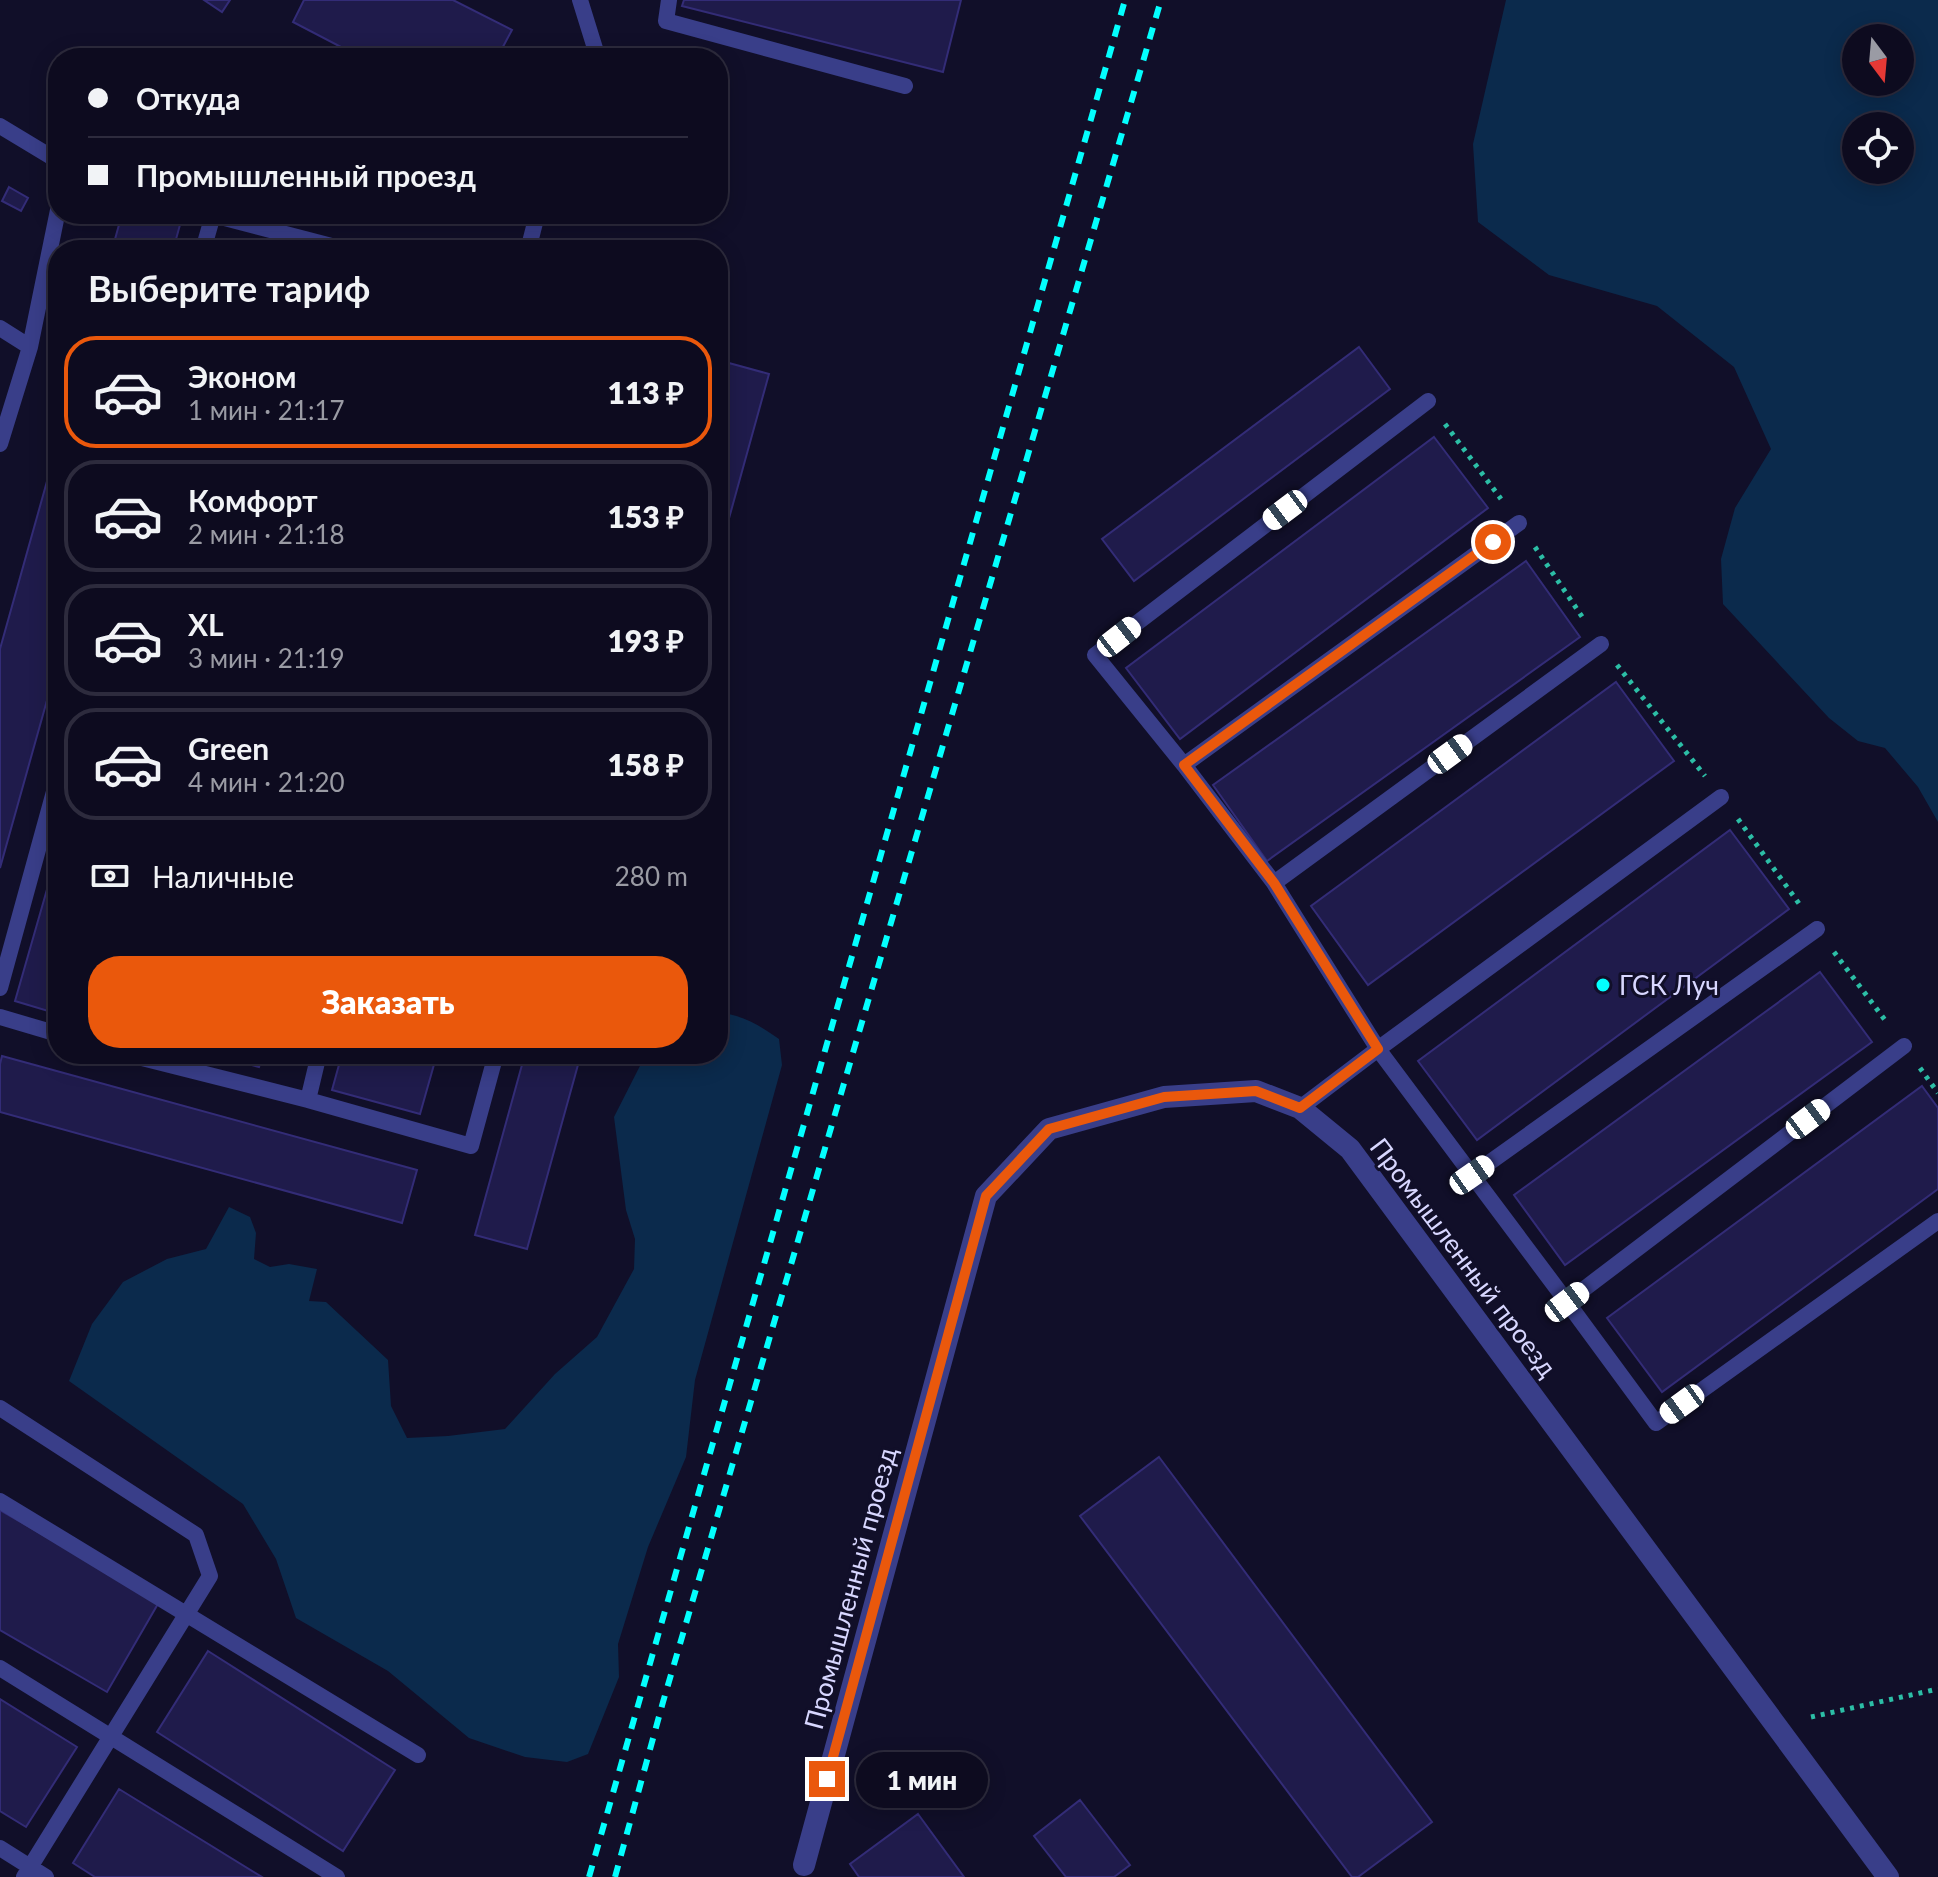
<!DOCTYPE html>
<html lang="ru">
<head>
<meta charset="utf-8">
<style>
  body { margin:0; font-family:Lato,sans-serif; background:#161428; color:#f1f3f6; height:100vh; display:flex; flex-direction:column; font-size:30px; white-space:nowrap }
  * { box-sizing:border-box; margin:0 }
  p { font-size:26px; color:#9a9ba4 }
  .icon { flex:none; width:44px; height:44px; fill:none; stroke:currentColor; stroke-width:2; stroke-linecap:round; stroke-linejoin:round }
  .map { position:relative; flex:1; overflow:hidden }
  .side { position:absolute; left:48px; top:240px; width:680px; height:824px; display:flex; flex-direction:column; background:#0d0b1f; border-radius:32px; box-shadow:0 4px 20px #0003,0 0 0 2px #2d2b3d }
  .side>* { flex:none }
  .banner { position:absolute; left:48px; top:48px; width:680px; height:176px; border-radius:32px; box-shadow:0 4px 20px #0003,0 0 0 2px #2d2b3d; display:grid; align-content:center; height:176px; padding:0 40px; background:#0d0b1f }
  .needle { width:52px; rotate:164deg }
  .controls { position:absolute; left:1842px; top:24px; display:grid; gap:16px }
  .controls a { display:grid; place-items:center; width:72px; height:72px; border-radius:50%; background:#0d0b1f; box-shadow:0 4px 20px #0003,0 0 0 2px #2d2b3d; font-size:40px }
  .end { position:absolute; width:36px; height:36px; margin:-18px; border:10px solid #ea580c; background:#fff; box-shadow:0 0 0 4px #fff }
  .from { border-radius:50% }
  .bubble { position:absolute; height:56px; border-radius:28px; background:#0d0b1f; box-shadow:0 4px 20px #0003,0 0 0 2px #2d2b3d; font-size:26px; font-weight:800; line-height:56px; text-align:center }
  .car { position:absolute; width:24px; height:48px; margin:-24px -12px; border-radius:10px; box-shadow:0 0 6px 2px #0007; background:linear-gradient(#fff 24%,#345 0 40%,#fff 0 76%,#345 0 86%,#fff 0) }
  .banner b { display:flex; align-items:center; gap:28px; height:76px; font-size:30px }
  .banner b+b { border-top:2px solid #2d2b3d }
  .banner i { width:20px; height:20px; background:#f1f3f6 }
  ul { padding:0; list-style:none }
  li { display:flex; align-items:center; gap:24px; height:112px; margin:0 16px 12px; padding:0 24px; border:4px solid #2d2b3d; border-radius:32px }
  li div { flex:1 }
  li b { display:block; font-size:30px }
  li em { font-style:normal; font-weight:800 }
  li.active { border-color:#ea580c }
  li>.icon { width:72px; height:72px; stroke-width:1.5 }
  h2 { padding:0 40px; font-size:36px; line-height:96px }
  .pay { display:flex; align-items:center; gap:20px; height:88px; padding:0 40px; font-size:30px }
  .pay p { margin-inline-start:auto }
  .action { display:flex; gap:16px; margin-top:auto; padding:16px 40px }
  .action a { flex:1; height:92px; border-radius:32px; background:#ea580c; color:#fff; font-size:32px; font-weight:800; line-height:92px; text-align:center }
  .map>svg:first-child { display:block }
  .water { fill:#0b2a4c; fill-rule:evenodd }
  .building { fill:#1f1b4b; stroke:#332c77; stroke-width:2 }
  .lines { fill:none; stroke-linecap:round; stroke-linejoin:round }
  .path { stroke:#2cbea6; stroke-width:5; stroke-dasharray:4 6; stroke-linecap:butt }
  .service { stroke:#393e89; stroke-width:16 }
  .minor { stroke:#393e89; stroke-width:22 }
  .rail { stroke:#03fffe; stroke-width:6; stroke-dasharray:12 10; stroke-linecap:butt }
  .route { stroke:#ea580c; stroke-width:10 }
  .poi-dot { fill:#03fffe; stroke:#110f29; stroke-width:3 }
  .labels { text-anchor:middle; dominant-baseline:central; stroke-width:6; stroke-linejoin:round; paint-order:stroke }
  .poi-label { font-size:26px; fill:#d8d7ff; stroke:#110f29; text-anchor:start }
  .street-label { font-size:26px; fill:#d8d7ff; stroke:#110f29 }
</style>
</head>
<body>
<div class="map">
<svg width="1938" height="1877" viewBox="0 0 1938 1877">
  <rect width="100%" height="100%" fill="#110f29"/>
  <path class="water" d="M1506,0H1938V822L1918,787L1885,748L1858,741L1829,718L1723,604L1721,559L1735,508L1771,449L1734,367L1657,306L1549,275L1478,222L1473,144ZM1856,38H1900V82H1856ZM1856,126H1900V170H1856Z
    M718,1013C742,1014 760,1026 779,1039L782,1065L695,1380L686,1457L648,1547L618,1644L619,1677L588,1754L567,1762L525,1757L469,1738L388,1671L296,1618L276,1559L243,1504L69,1381L92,1324L123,1282L167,1259L206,1249L229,1207L250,1217L256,1233L254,1259L270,1267L289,1264L317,1269L309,1301L326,1302L388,1360L391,1406L407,1438L448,1436L505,1429L555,1374L597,1337L634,1269L635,1239L626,1210L614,1117L646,1054H718Z"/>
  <path class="building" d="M204,0H230L222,12Z
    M304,0H453L512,30L497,58H362L293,22Z
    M684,0H961L943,72L682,6Z
    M9,187L28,198L21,211L2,201Z
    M122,214H183L173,250H112Z
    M1359,347L1390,389L1134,581L1102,539Z
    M718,360L769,374L718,558Z
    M1434,437L1488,508L1180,739L1126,668Z
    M58,442V661L0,868V649Z
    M1526,561L1580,637L1267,861L1213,785Z
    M1616,682L1674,761L1368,985L1311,906Z
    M1730,830L1789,909L1477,1140L1418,1061Z
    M58,851V1014L15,1001Z
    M1820,972L1872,1042L1565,1265L1514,1195Z
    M212,1054H263L259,1067Z
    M342,1054H437L420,1114L332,1090Z
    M525,1054H581L527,1249L475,1235Z
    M2,1056L417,1170L402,1223L0,1112V1064Z
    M1922,1086L1938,1108V1189L1662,1392L1607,1318Z
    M1159,1457L1432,1822L1358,1877H1352L1080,1516Z
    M0,1510L159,1602L107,1692L0,1630Z
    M208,1651L395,1770L343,1851L157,1732Z
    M0,1699L77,1747L26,1827L0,1811Z
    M119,1789L262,1877H95L73,1863Z
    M1080,1800L1130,1865L1114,1877H1066L1034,1836Z
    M918,1814L964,1877H859L850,1864Z"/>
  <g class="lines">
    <path class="path" d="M1445,424L1501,499
      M1535,547L1585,621
      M1617,665L1705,776
      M1738,819L1800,905
      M1834,952L1888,1024
      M1920,1068L1938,1093
      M1811,1717L1938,1689"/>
    <path class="service" d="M580,0L598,58
      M669,0L666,21L905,86
      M0,126L58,161
      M203,250L213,215L347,250
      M528,250L537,215
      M0,328L30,347
      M0,444L30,347L58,210
      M1601,644L1274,883L1378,1049L1472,1175L1817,929
      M1184,765L1095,655L1428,401
      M1274,883L1184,765L1519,523
      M0,988L58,777
      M0,1017L58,1034
      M126,1054L308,1100L319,1054
      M308,1100L471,1146L496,1054
      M1300,1108L1378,1049L1721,797
      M1472,1175L1567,1302L1904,1046
      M1567,1302L1656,1423L1938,1221
      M0,1408L196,1535L210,1576L24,1877
      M0,1501L418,1755
      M0,1668L337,1877
      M0,1848L46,1877"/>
    <path class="minor" d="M804,1865L986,1196L1049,1129L1164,1097L1256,1091L1300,1108L1350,1149L1888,1877"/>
    <path class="rail" d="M589,1877L1125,0
      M615,1877L663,1702L1161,0"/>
  </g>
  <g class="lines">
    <path class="route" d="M827,1779L986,1196L1049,1129L1164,1097L1256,1091L1300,1108L1378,1049L1274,883L1184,765L1493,542"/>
  </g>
  <circle class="poi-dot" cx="1603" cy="985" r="8"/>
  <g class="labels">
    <g class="poi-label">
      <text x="1619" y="985">ГСК Луч</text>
    </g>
    <g class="street-label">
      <text transform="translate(1464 1257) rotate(53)">Промышленный проезд</text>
      <text transform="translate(850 1588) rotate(-75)">Промышленный проезд</text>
    </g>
  </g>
</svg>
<div class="controls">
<a><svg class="needle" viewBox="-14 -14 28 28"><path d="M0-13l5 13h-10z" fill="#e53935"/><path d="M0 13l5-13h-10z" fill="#9a9ba4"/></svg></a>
<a><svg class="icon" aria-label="locate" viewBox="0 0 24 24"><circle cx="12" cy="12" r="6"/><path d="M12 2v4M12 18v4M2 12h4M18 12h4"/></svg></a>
</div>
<i class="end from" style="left:1493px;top:542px"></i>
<i class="end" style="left:827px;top:1779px"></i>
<div class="bubble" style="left:856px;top:1752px;width:132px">1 мин</div>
<i class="car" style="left:1285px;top:510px;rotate:233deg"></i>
<i class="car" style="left:1119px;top:637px;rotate:52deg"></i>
<i class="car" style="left:1450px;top:754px;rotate:54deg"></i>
<i class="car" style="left:1808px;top:1119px;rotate:53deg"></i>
<i class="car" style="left:1472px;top:1175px;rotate:55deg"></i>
<i class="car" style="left:1567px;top:1302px;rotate:53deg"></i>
<i class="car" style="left:1682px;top:1404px;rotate:234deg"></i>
<div class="banner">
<b><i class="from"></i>Откуда</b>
<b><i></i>Промышленный проезд</b>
</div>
<section class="side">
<h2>Выберите тариф</h2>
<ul>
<li class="active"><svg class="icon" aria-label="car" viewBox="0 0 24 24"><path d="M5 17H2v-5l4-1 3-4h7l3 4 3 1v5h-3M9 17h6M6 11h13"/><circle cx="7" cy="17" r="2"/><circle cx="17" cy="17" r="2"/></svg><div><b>Эконом</b><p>1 мин · 21:17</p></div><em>113 ₽</em></li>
<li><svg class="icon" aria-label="car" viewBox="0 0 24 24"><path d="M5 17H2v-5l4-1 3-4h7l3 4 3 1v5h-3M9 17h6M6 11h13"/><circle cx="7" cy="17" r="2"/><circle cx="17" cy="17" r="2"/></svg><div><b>Комфорт</b><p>2 мин · 21:18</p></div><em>153 ₽</em></li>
<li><svg class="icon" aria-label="car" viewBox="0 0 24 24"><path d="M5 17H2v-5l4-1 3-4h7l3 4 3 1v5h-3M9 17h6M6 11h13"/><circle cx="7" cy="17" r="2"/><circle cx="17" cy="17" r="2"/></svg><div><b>XL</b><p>3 мин · 21:19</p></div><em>193 ₽</em></li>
<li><svg class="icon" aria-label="car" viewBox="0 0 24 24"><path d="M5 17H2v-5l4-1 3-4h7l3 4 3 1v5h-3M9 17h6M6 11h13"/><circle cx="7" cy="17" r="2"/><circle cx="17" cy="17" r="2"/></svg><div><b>Green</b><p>4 мин · 21:20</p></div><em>158 ₽</em></li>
</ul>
<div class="pay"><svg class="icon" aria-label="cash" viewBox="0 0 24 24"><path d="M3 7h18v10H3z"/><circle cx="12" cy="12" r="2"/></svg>Наличные<p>280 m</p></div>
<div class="action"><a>Заказать</a></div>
</section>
</div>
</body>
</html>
